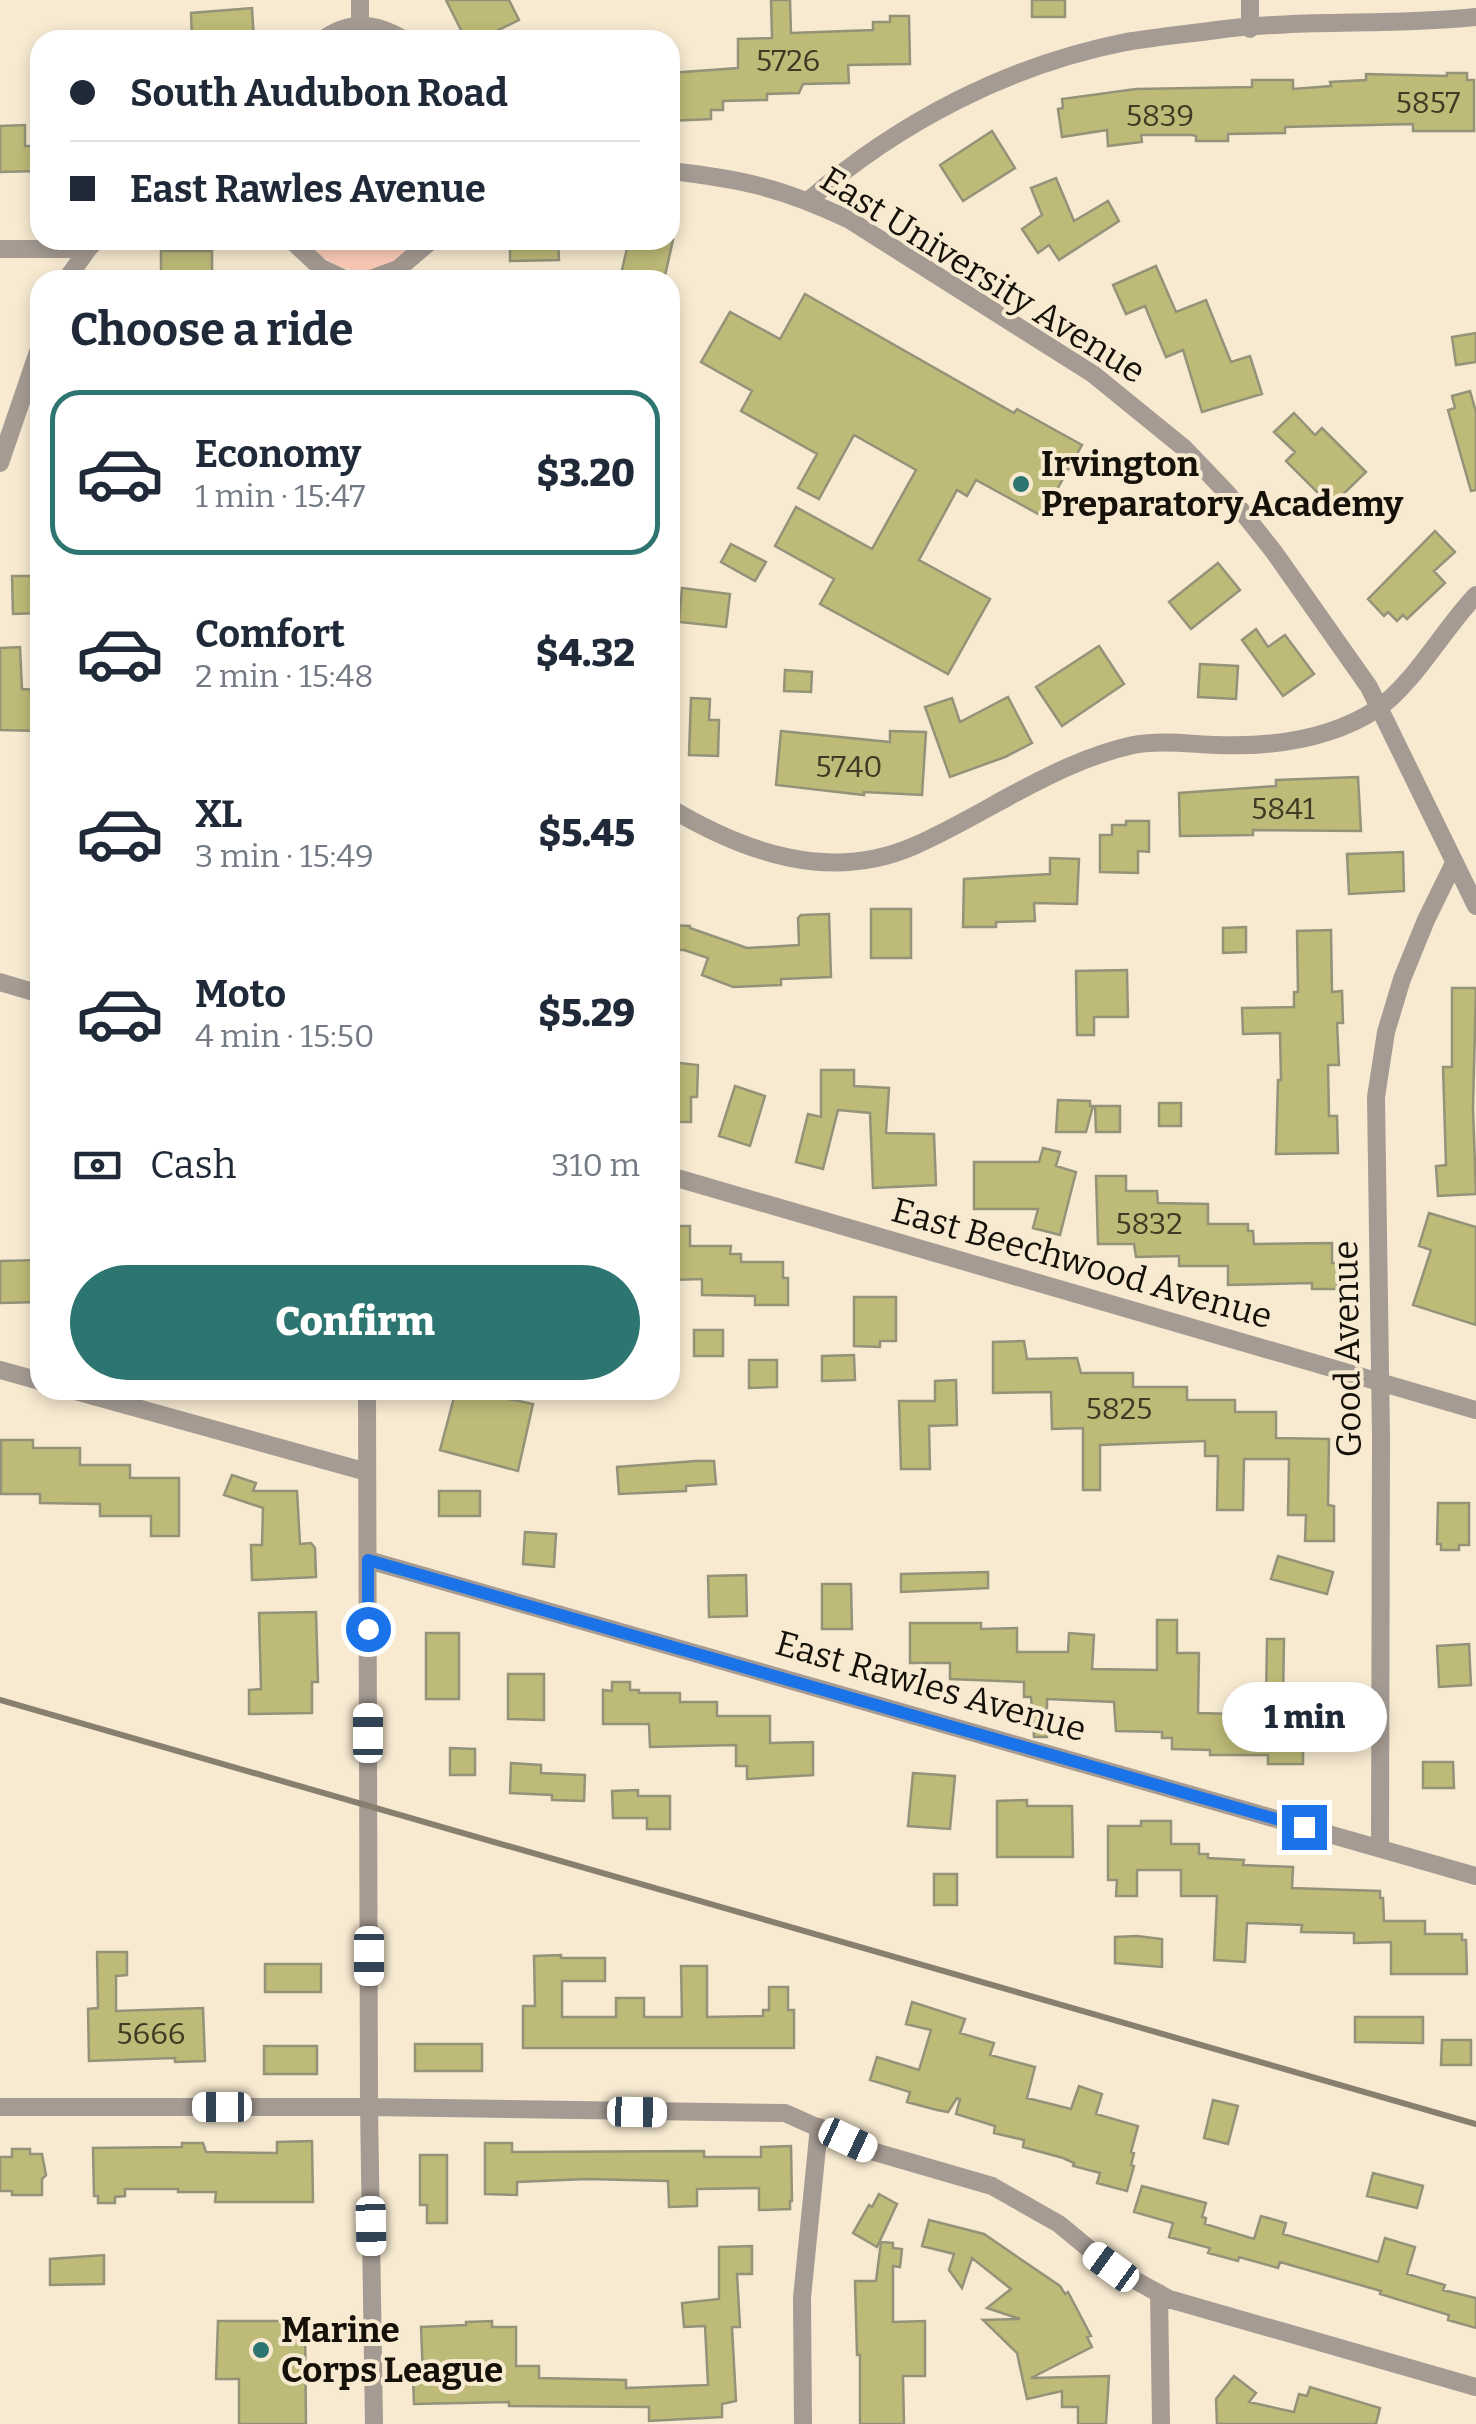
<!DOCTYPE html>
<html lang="en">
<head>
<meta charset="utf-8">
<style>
  body { margin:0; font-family:Bitter,serif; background:#f2f2f3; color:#1f2937; height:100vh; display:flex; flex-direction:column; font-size:38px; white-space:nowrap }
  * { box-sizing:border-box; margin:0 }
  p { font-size:32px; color:#747a83 }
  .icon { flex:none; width:55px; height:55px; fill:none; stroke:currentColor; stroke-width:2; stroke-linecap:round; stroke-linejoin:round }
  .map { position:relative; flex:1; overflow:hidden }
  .drawer { position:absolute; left:30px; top:270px; width:650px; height:1130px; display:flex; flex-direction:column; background:#fff; border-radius:30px; box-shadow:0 5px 15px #0003 }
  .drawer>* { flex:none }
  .hud { position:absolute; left:30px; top:30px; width:650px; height:220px; border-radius:30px; box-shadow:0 5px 15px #0003; display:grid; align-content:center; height:220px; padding:0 40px; background:#fff }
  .end { position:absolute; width:45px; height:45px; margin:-22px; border:12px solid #1a73e8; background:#fff; box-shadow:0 0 0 5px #fff }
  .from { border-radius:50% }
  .bubble { position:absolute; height:70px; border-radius:35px; background:#fff; box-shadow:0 5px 15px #0003; font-size:32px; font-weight:800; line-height:70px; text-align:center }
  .car { position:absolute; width:30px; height:60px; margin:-30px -15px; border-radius:12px; box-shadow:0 0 8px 2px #0007; background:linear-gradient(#fff 24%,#345 0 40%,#fff 0 76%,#345 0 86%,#fff 0) }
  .hud b { display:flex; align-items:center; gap:35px; height:95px; font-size:38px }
  .hud b+b { border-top:2px solid #e0e1e3 }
  .hud i { width:25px; height:25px; background:#1f2937 }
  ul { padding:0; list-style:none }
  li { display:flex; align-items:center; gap:30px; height:165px; margin:0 20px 15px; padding:0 20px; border:5px solid transparent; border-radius:30px }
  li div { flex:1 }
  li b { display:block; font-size:38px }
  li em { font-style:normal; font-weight:800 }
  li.current { border-color:#2d7570 }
  li>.icon { width:90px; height:90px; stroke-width:1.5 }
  h2 { padding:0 40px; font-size:45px; line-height:120px }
  .pay { display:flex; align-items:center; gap:25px; height:110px; padding:0 40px; font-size:38px }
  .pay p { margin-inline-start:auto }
  .primary-button { display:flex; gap:20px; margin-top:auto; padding:20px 40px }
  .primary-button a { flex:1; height:115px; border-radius:60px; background:#2d7570; color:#fff; font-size:40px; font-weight:800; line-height:115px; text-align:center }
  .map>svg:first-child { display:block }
  .green { fill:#fecdb9 }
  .building { fill:#beba78; stroke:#949379; stroke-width:2.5 }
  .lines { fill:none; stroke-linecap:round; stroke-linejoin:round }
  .minor { stroke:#a59b93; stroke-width:18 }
  .rail { stroke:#887f6e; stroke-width:6 }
  .route { stroke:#1a73e8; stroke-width:12 }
  .poi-dot { fill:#2d7570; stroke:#f7ead1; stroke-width:4 }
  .labels { text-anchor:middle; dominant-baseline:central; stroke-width:8; stroke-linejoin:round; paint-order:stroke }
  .number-label { font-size:30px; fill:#3f3b24 }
  .street-label { font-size:35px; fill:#151108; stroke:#f7ead1 }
  .poi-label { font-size:35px; font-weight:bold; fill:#151108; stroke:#f7ead1; text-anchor:start }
</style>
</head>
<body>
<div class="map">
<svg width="1476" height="2424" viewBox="0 0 1476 2424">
  <rect width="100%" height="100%" fill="#f7ead1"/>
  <path class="green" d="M303,240H417C383,285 338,277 303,240Z"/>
  <path class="building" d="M446,0H509L519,20L478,40H466Z
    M771,0H790L791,33L873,30V22H890V16H909L910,64L848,65L849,83L803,84L799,93L767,94V100L723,101V110H711V119L670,121V73L738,68V39L772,38Z
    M1032,0H1065V17H1032Z
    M252,8L254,40H192L191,13Z
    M1447,73H1467V80H1474V131H1413V124L1285,127V133L1228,134V141H1196V136L1192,135H1141L1142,142L1108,146L1107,130L1062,137L1058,109L1063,108L1062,99L1136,89L1252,87V80H1293V89L1331,86L1330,82L1366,80V74L1447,76Z
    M25,125V146H39L40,171L0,172V126Z
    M992,131L1015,168L963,201L940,165Z
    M1056,178L1074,221L1108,201L1119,221L1059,260L1049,245L1038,253L1022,229L1042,215L1031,188Z
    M510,240H558L559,260L510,261Z
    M629,240H673L664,280L621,274Z
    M161,251H212V280H161Z
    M1156,266L1176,312L1206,300L1231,362L1250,356L1262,394L1202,412L1183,350L1166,357L1145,306L1126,314L1113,285Z
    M805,294L1014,413L1017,409L1082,445L1042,516L976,480L967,496L957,490L919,560L990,599L948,674L820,604L834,579L775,546L796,507L872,549L916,470L854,435L819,499L798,488L817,454L741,411L752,391L701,362L730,312L780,339Z
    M1476,333V362L1456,365L1452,337Z
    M1470,391L1476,412V490L1471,491L1448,410L1455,408L1452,396Z
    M1294,413L1315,435L1322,428L1366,472L1331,506L1286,461L1295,452L1274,432Z
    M1435,531L1455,552L1434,571L1445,583L1407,619L1403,615L1397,621L1388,612L1384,616L1368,599Z
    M731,544L766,562L755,581L721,562Z
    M1218,563L1240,590L1191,629L1169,602Z
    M12,576H40V613L13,614Z
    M682,588L730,594L726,627L679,622Z
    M1256,629L1268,647L1285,635L1314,674L1283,696L1242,640Z
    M1099,646L1124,684L1062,726L1036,687Z
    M20,647L22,689L40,690L39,731L0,730V648Z
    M1200,664L1238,666L1236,699L1198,697Z
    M785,670L812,672L811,692L784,691Z
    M1008,697L1032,743L1005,757L950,777L925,707L952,698L960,722Z
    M691,698L710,699L709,720H719L718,756L689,755Z
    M781,731L890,742V731L926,732L922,795L864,792V795L776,785Z
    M1358,777L1361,831L1253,830V835L1180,836L1179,793L1276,786V780Z
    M1126,821H1149V852L1138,851V873L1100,872V835H1112V825H1126Z
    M1403,852L1404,891L1349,894L1347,854Z
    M1050,858L1079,859L1077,904L1034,903L1035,921L996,922V927H963L964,879L1050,874Z
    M871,909H911V958H871Z
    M829,914L831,977L781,979V985L733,987L702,975L708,958L684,950H670V925L690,926V928L747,948L799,945L798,918L801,915Z
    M1246,927V952L1223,953V928Z
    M1331,930L1332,992L1342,991L1343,1023H1337L1339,1065H1328L1329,1116H1337L1338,1153L1276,1154L1278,1080H1281L1280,1033L1243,1034L1242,1008L1294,1007V992H1298L1297,931Z
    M1127,970L1128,1017H1094V1035H1077L1076,971Z
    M1452,988H1476L1473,1108L1476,1194L1438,1196L1436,1166L1446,1165L1443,1067H1452Z
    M670,1062L698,1065L697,1097H691V1122H670Z
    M821,1070H854V1086L889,1088L886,1133L934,1134L936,1185L873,1188L870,1113L838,1110L823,1169L796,1162L808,1114L821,1117Z
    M735,1086L765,1096L750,1146L719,1136Z
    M1058,1100L1090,1101V1106H1093L1086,1132H1056Z
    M1159,1103H1181V1126H1159Z
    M1095,1106H1120V1132H1096Z
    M1043,1148L1060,1152L1056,1166L1076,1172L1060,1235L1033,1228L1038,1209H974V1162H1039Z
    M1096,1176H1126V1191H1157L1158,1203L1208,1204V1224H1248V1231H1253L1254,1244L1332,1243V1263H1337V1289H1312V1283L1228,1285V1266H1179V1256L1136,1257L1134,1244H1098Z
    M1429,1213L1476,1227V1325L1413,1305L1431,1250L1419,1246Z
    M670,1226H690V1246H731L730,1254H741V1262H783V1278H788V1305H755V1296L702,1295V1279L670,1280Z
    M40,1260V1302L0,1303V1261Z
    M854,1297H896V1341H880V1347L854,1346Z
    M694,1330H723V1356H694Z
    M1024,1341L1027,1359L1077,1358L1081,1373H1133V1387H1187V1400H1235V1412H1276V1438L1329,1439L1328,1505L1334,1506V1541H1305L1306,1515H1288L1289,1459H1244L1243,1510H1217L1218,1456H1205V1441L1100,1445V1490H1083V1428L1052,1429L1051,1392L993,1393V1342Z
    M854,1355L855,1380L822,1381V1356Z
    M749,1360H777V1387L749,1388Z
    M956,1380L957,1425L929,1426L930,1469H901L899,1401H935V1381Z
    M456,1390H488L486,1394L533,1404L518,1471L440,1450Z
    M1,1440H33V1448H80V1465H130V1478H179V1536H151V1516H100V1504L40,1503V1494H1Z
    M696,1461H714L716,1484L686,1486V1491L619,1494L617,1467Z
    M232,1475L256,1483L253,1491H297L300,1544L311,1543L315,1548L316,1577L252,1580L251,1545H262L263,1508L224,1495Z
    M439,1491H480V1516H439Z
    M1438,1503H1469V1545H1459V1550H1441V1544H1437Z
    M525,1532L556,1534L554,1567L523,1564Z
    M1278,1556L1333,1572L1327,1594L1271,1579Z
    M988,1572V1588L901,1592V1574Z
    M746,1575L747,1616L709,1617L708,1576Z
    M822,1584H851L852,1629H822Z
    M316,1612L318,1682H312V1713L249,1714V1690L261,1689L259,1613Z
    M1157,1620H1177V1653H1199L1198,1713L1303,1716V1764H1268V1755H1210V1750L1172,1749V1738H1162V1732L1116,1731L1114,1702L1047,1699V1737H1034L1031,1697H1024V1682L950,1679V1663H910V1623H981V1629L1017,1628V1652H1068L1069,1633L1094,1635L1092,1669L1157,1670Z
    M426,1633H459V1699H426Z
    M1267,1639H1284L1283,1700H1266Z
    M1469,1644L1471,1685L1439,1687L1437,1646Z
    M508,1674H544V1720L508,1719Z
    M612,1682H630V1690H639V1693H680V1702H717V1716H770V1743L813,1742V1775L747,1779V1766H736V1745L650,1747L649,1724H603V1690L612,1691Z
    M450,1748L475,1749V1775H450Z
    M1423,1762H1453L1454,1788H1423Z
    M511,1763L541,1765V1773L585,1775L584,1801L552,1800V1795L510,1793Z
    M913,1773L955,1776L950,1829L908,1826Z
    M638,1790V1796H670V1829H647V1818H613L612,1791Z
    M1027,1800V1806H1072L1073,1857H997V1801Z
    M1141,1821H1171V1844H1199V1854H1208V1858L1244,1860L1243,1865L1293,1867L1292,1888L1380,1891V1898H1383L1384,1921H1425V1934H1462V1940H1466L1467,1974H1391V1942L1354,1943V1933L1301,1932L1302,1925L1247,1923L1245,1962L1214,1960L1217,1896H1181V1870H1137V1896H1116L1117,1880H1108V1826H1141Z
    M934,1874H957V1905H934Z
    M1137,1936L1162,1939V1967L1115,1963V1937Z
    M97,1952H127V1975L116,1976V2011L203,2008L205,2061L175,2062V2058L89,2061L88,2009L98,2008Z
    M561,1955V1958H605V1981H562V2017H616V1998H644V2017H682L681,1966H707V2017L763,2016V2010H769V1987H788V2010H794V2048H523V2006H535L534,1956Z
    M265,1964H321V1992H265Z
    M912,2002L965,2019L960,2033L994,2043L990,2055L1035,2067L1027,2098L1071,2109L1079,2086L1102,2094L1096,2114L1138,2126L1131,2152L1134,2153L1131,2165L1134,2166L1127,2191L1097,2183L1100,2173L1073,2166L1074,2163L1063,2158L1023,2147L1024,2140L994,2133L995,2126L956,2114L960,2099L957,2098L948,2112L937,2110L907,2102L910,2092L870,2080L877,2057L919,2070L931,2030L906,2024Z
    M1355,2017H1423V2043L1355,2042Z
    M1442,2040H1471V2065H1441Z
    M415,2044H482V2071H415Z
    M264,2046H317V2074H264Z
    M1213,2100L1238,2106L1228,2144L1204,2138Z
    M312,2141L313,2202H215L216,2192H178V2189H125V2196L115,2197V2203H98V2196H94L93,2148L182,2147V2143H203L206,2152L277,2153V2142Z
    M485,2143H512V2152L704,2151V2157H761V2147L791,2146L792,2201H790V2209L759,2210V2188L697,2189V2206L669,2207L668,2181L587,2179L517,2182V2195L485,2194Z
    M12,2149H30V2154H42L46,2175L42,2179V2195H12V2191H0V2157H12Z
    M420,2155H447V2223H427V2205H420Z
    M1373,2173L1423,2186L1417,2208L1367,2196Z
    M1142,2186L1206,2203L1202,2217L1206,2218L1205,2224L1254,2239L1261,2216L1286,2223L1283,2234L1378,2262L1385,2238L1415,2247L1407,2274L1445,2285L1443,2290L1476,2298V2328L1448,2320L1449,2315L1380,2294L1381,2291L1280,2262L1278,2268L1239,2257L1238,2261L1208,2253L1210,2248L1169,2237L1173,2223L1134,2212Z
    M879,2194L897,2204L877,2247L853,2233L869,2205L872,2207Z
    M929,2220L984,2234L1060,2286L1065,2294L1068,2292L1091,2336L1087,2337L1092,2347L1031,2378L1109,2376L1106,2424H1078V2407H1062V2391L1027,2399L1017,2353L983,2320L1020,2319L987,2308L1011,2289L972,2258L962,2288L949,2270L954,2254L922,2246Z
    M881,2242L893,2243V2248L902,2249L900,2267L893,2266V2322L925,2321V2376H903L904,2424H860V2355H857L855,2281H876Z
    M752,2246V2274H737L740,2327H732L736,2401L722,2404V2417L649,2421V2407L509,2406V2402L414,2404L413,2376H423L421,2327L466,2325V2322L492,2321V2327H516V2366H539V2378L626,2380V2388L708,2385L705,2326L684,2327L682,2303L719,2299V2247Z
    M104,2255V2284L50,2285V2259Z
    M218,2321H305L306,2424H239V2379H216Z
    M1234,2376L1256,2393L1249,2402L1294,2412L1299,2394L1307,2396L1310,2387L1380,2408L1376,2424H1217L1216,2399Z"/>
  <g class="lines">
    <path class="minor" d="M360,0V25
      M1250,0V29
      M322,40C351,19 376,23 405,40
      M670,171C742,179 782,188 848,219L1093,374L1184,448L1228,494L1274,552L1369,687L1476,906
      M809,200C899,122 1009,65 1126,42C1156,37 1187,34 1217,30C1302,19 1390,26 1476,17
      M291,240L321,268L347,280
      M0,249H88L97,240
      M66,280L88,249
      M368,280L398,269L432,240
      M0,463L40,346
      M670,808C744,852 829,883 914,846C946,832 977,814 1008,797C1049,775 1088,755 1133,745C1161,740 1189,744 1217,745C1271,747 1331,739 1377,709C1412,686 1445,627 1476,595
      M0,982L40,994
      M670,1176L1476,1410
      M0,1370L40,1381
      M72,1390L367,1472
      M367,1390L369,2107L374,2424
      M368,1560L1476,1876
      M1380,1848L1381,1437L1376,1097L1386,1032L1402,979L1426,920L1454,863
      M0,2107H369L785,2113L868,2150L992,2186L1059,2224L1111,2267L1169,2299L1476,2387
      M1159,2293L1161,2424
      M803,2424L802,2298L819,2127"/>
    <path class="rail" d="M0,1700L1476,2124"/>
  </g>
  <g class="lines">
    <path class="route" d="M368,1629V1560L1304,1827"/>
  </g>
  <g class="poi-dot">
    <circle cx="1021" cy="484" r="10"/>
    <circle cx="261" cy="2350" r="10"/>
  </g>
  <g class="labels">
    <g class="number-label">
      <text x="788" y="61">5726</text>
      <text x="1428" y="103">5857</text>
      <text x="1160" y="116">5839</text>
      <text x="849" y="767">5740</text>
      <text x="1283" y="809">5841</text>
      <text x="1149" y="1224">5832</text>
      <text x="1119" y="1409">5825</text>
      <text x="151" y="2034">5666</text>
    </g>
    <g class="street-label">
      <text transform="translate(983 275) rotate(32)">East University Avenue</text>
      <text transform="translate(1082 1263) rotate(16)">East Beechwood Avenue</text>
      <text transform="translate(1347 1349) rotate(-91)">Good Avenue</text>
      <text transform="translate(931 1686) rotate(16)">East Rawles Avenue</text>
    </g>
    <g class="poi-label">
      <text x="1041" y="464">Irvington<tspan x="1041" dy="40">Preparatory Academy</tspan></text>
      <text x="281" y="2330">Marine<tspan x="281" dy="40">Corps League</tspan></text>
    </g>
  </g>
</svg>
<i class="end from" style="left:368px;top:1629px"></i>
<i class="end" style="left:1304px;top:1827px"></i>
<div class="bubble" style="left:1222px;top:1682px;width:165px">1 min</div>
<i class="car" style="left:368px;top:1733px;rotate:0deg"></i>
<i class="car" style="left:369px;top:1956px;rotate:180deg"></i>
<i class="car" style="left:222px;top:2107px;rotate:270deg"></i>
<i class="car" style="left:637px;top:2112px;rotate:91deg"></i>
<i class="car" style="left:848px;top:2140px;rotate:115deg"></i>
<i class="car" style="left:371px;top:2226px;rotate:179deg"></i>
<i class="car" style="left:1111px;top:2267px;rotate:306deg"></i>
<div class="hud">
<b><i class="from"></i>South Audubon Road</b>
<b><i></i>East Rawles Avenue</b>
</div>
<section class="drawer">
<h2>Choose a ride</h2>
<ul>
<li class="current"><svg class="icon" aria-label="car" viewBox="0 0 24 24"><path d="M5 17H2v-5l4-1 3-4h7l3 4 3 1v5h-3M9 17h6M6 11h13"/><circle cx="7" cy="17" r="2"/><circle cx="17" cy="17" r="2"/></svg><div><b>Economy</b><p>1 min · 15:47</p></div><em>$3.20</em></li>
<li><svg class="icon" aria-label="car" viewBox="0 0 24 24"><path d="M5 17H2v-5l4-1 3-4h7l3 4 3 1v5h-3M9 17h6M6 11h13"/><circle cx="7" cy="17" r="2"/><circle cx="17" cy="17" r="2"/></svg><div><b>Comfort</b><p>2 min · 15:48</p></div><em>$4.32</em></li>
<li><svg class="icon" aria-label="car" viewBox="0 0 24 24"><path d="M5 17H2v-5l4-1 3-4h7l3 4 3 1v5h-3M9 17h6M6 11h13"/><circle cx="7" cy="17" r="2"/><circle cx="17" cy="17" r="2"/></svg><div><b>XL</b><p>3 min · 15:49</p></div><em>$5.45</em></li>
<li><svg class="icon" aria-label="car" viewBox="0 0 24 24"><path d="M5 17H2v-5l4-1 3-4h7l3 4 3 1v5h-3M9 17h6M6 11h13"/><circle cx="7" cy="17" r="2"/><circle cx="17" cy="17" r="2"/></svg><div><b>Moto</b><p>4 min · 15:50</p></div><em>$5.29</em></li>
</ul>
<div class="pay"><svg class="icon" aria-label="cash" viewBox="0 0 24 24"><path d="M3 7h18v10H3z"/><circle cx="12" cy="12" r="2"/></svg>Cash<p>310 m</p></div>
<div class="primary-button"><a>Confirm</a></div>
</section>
</div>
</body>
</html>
